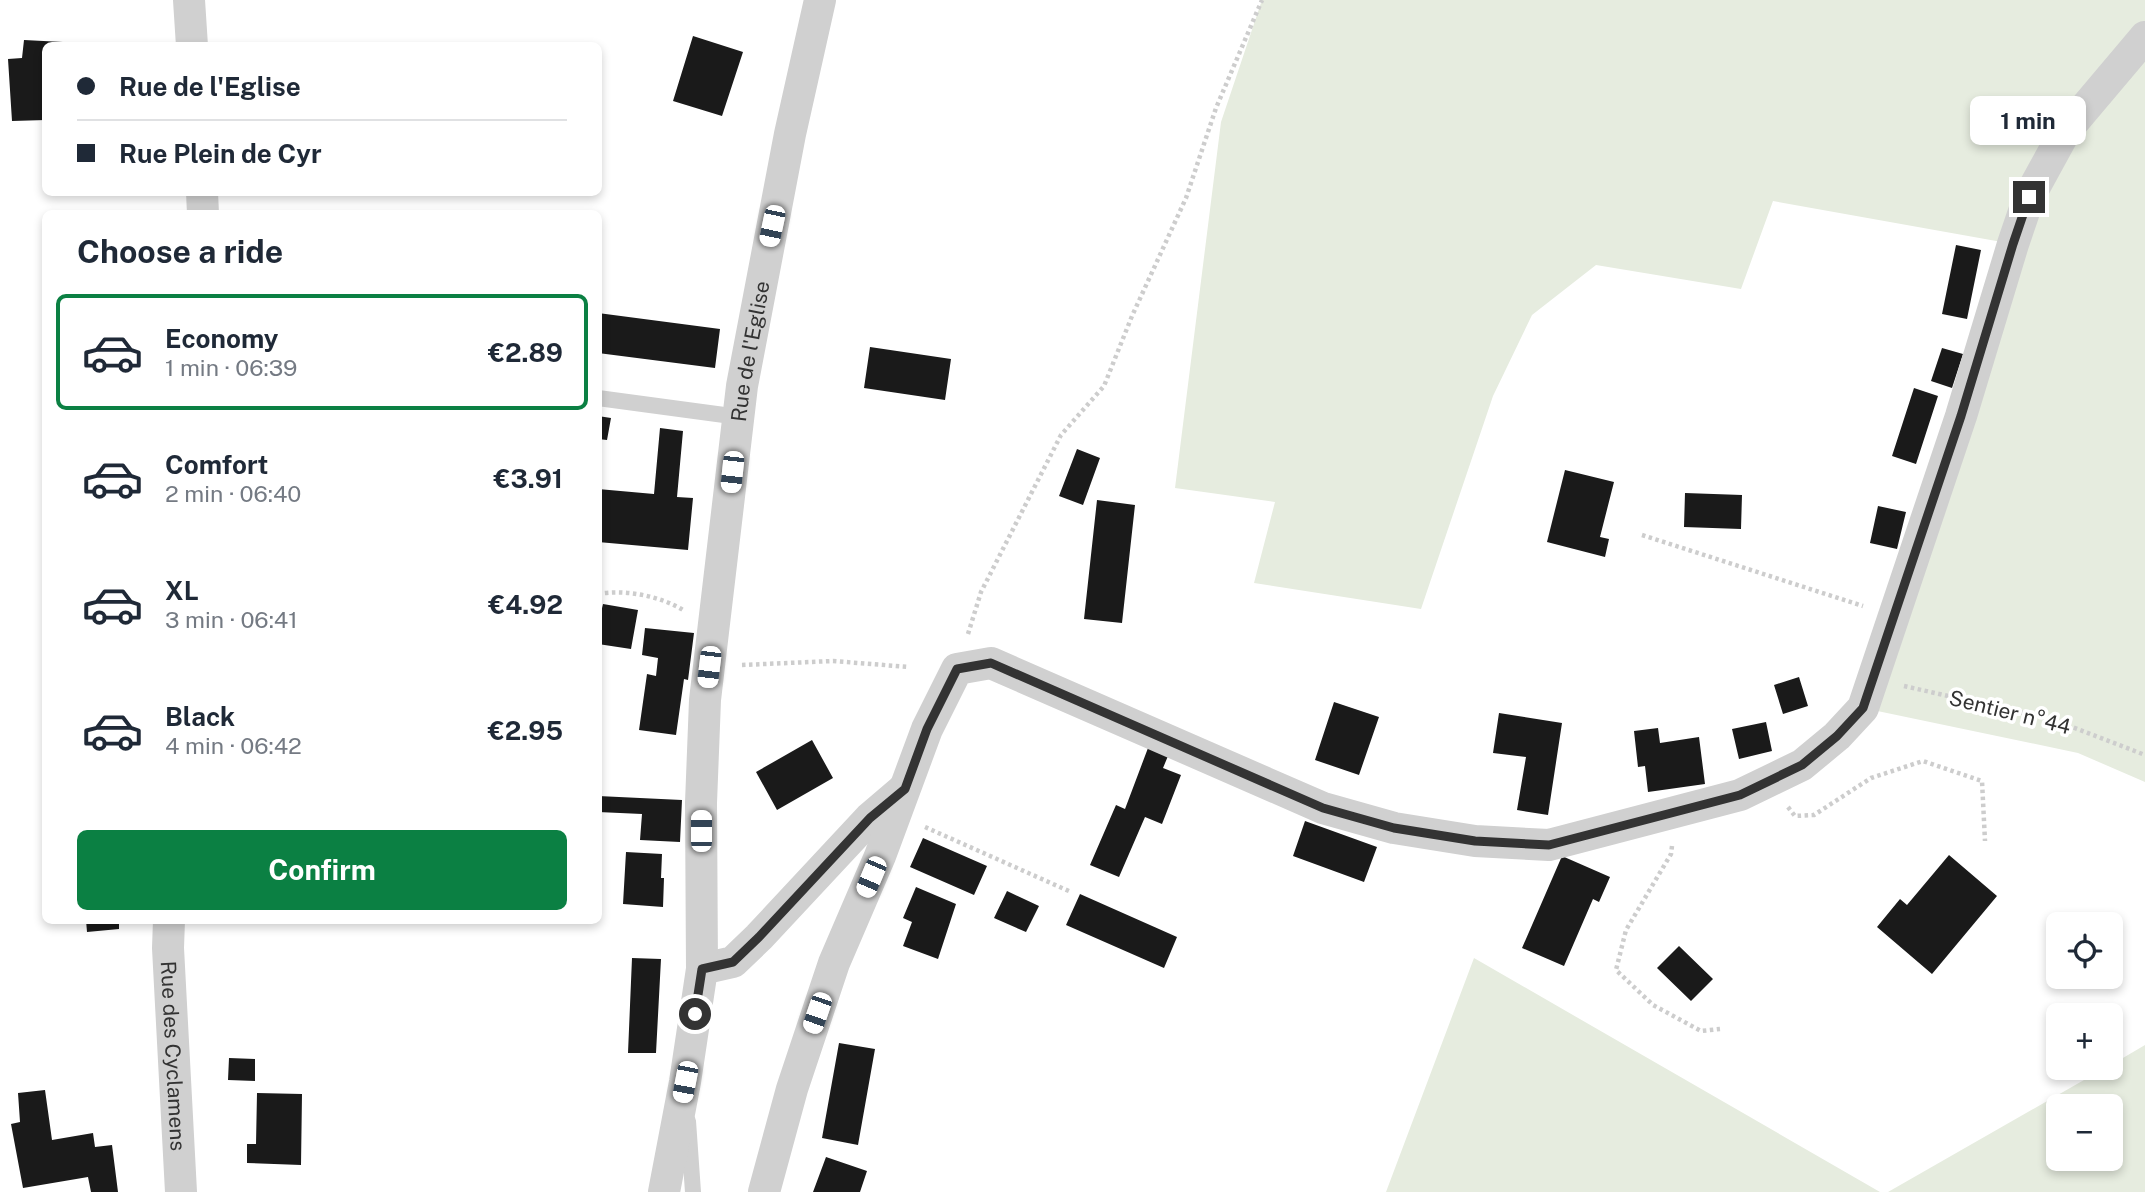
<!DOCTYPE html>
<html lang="en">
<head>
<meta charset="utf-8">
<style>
  body { margin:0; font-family:"Public Sans",sans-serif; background:#f2f2f3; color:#1f2937; height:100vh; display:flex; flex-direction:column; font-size:26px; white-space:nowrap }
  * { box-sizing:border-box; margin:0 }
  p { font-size:23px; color:#747a83 }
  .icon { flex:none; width:38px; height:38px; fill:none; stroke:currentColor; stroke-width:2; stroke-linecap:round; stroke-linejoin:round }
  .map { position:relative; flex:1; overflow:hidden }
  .details { position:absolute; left:42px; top:210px; width:560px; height:714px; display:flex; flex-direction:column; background:#fff; border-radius:10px; box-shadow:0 4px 10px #0003 }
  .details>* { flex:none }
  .banner { position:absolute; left:42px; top:42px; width:560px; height:154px; border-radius:10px; box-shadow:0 4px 10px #0003; display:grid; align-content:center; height:154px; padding:0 35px; background:#fff }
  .tools { position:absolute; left:2046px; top:912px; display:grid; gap:14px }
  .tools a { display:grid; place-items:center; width:77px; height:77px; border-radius:10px; background:#fff; box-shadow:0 4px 10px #0003; font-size:35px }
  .end { position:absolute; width:32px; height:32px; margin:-16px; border:9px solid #333; background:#fff; box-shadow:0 0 0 4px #fff }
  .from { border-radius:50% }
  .bubble { position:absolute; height:49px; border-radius:10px; background:#fff; box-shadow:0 4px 10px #0003; font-size:23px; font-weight:700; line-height:49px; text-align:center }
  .car { position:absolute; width:21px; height:42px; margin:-21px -10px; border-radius:9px; box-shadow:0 0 5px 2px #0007; background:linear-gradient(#fff 24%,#345 0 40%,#fff 0 76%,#345 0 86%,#fff 0) }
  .banner b { display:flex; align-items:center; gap:24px; height:66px; font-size:26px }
  .banner b+b { border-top:2px solid #e0e1e3 }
  .banner i { width:18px; height:18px; background:#1f2937 }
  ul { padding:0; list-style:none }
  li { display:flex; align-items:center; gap:21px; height:116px; margin:0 14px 10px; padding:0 21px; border:4px solid transparent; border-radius:10px }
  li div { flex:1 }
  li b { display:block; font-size:26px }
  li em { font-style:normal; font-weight:700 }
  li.current { border-color:#0b8043 }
  li>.icon { width:63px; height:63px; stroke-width:1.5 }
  h2 { padding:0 35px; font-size:32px; line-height:84px }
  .button { display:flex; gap:14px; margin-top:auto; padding:14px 35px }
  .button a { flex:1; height:80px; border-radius:10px; background:#0b8043; color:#fff; font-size:28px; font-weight:700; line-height:80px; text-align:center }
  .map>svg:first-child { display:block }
  .green { fill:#e6ecdf; fill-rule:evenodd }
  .building { fill:#1a1a1a }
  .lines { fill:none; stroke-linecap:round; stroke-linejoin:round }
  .path { stroke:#cdcdcd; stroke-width:4.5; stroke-dasharray:3.5 3.5; stroke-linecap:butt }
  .lane { stroke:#d0d0d0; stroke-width:16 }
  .street { stroke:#d0d0d0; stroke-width:32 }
  .route { stroke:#333; stroke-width:9 }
  .labels { text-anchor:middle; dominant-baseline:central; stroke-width:7; stroke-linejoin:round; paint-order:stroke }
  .street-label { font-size:21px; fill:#333; stroke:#fff }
</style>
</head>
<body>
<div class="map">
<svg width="2145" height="1192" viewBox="0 0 2145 1192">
  <rect width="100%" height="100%" fill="#fff"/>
  <path class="green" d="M1262,0H2145V782L2078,753L1863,708L2013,244L1773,201L1741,289L1596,265L1532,315L1493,396L1421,609L1254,583L1275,502L1175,488L1221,122Z
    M1474,958L1880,1192H1386Z
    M2145,1045V1192H1888L2105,1068H2110L2111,1065ZM2110,1106V1158H2058V1106Z"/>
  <path class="building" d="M693,36L743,52L722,116L673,101Z
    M24,40L63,42V46H46V120L12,121L8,59L22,58Z
    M1956,245L1981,250L1967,319L1942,314Z
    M598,313L720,329L715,368L598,353Z
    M870,347L951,359L945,400L864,388Z
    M1942,348L1963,354L1952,388L1931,381Z
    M1914,388L1938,396L1916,464L1892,456Z
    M598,416L611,418L607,440L598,439Z
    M660,428L683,431L677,497L693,498L688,550L598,542V489L654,494Z
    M1077,449L1100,458L1083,505L1059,496Z
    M1565,470L1614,482L1600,537L1609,539L1605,557L1547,542Z
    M1685,493L1742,495L1741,529L1684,527Z
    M1097,500L1135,505L1122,623L1084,619Z
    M1878,506L1906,512L1897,549L1870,543Z
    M603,604L638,610L631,649L598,644V625Z
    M645,628L694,633L688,680L684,679L676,735L639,730L647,674L656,676L658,658L642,655Z
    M1799,677L1808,706L1783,714L1774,685Z
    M1334,702L1379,717L1359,775L1315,760Z
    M1499,713L1562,723L1548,815L1517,810L1526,757L1493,753Z
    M1766,722L1772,751L1739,759L1732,729Z
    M1658,728L1660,743L1699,737L1705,784L1648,792L1645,766L1638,767L1634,731Z
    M812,740L833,778L777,810L756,772Z
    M1148,748L1168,756L1163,768L1181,775L1162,824L1145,817L1119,877L1090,865L1116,805L1125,809Z
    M598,796L682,800L680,842L640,840L642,814L598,812Z
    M1305,821L1377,847L1364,882L1293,856Z
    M923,838L987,866L974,895L910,867Z
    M626,852L662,854L661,878H664L663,907L623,904Z
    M1949,855L1997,896L1932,974L1877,927L1900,899L1907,905Z
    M1562,856L1610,877L1599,902L1593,899L1564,966L1522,948Z
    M916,887L956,904L938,959L903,946L912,922L903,918Z
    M1007,891L1039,906L1026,932L994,918Z
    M1080,894L1177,937L1164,968L1066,925Z
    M86,920H119V929L87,932Z
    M1679,946L1713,979L1691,1001L1657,968Z
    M632,958L661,959L656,1053H628Z
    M839,1043L875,1049L858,1145L822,1138Z
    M229,1058L255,1059V1081L228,1080Z
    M45,1090L52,1140L93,1133L95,1147L112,1145L118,1192H91L88,1177L23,1188L11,1124L20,1122L18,1093Z
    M257,1093L302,1094L301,1165L247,1163V1144H256Z
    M826,1157L867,1171L860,1192H813Z"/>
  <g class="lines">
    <path class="path" d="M1642,535L1863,606
      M598,594C625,589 660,596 683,610
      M968,634L981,592L1061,435L1104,386L1132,316L1186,198L1216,108L1262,0
      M742,665L833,661L909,667
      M1904,686L2054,720L2145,755
      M1788,807L1795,816L1814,815L1871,778L1923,761L1982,781L1985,841
      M925,827L1071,892
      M1672,846L1671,854L1626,930L1616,970L1653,1005L1701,1031L1720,1029"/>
    <path class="lane" d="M598,398L739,417
      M688,1121L693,1192"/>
    <g class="street">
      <path d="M189,0L192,46"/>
      <path d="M202,192L203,214"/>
      <path id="s1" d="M169,920L168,948L181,1192"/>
      <path d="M702,969L733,962L759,937L870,818L904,789"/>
      <path id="s2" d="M664,1192L685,1082L702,969L701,803L705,700L742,386L790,134L820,0"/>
      <path d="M764,1192L792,1089L834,963L880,856L927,729L957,669L991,663L1323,808L1394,828L1475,841L1549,845L1740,795L1802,765L1837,736L1863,708L1961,416L2013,244L2029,197L2064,133L2145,37"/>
    </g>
  </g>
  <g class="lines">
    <path class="route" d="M695,1014L702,969L733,962L759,937L870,818L905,789L927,729L957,669L991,663L1323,808L1394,828L1475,841L1549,845L1740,795L1802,765L1837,736L1863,708L1961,416L2013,244L2029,197"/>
  </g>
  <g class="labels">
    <g class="street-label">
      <text stroke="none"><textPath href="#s2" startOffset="847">Rue de l'Eglise</textPath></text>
      <text transform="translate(2010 712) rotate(14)">Sentier n°44</text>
      <text stroke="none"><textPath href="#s1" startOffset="136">Rue des Cyclamens</textPath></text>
    </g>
  </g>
</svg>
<div class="tools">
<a><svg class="icon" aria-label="locate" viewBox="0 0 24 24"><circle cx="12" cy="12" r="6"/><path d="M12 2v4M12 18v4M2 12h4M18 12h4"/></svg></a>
<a>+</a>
<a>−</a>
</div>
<i class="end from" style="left:695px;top:1014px"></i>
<i class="end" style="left:2029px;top:197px"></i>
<div class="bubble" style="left:1970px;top:96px;width:116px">1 min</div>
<i class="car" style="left:772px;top:226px;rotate:192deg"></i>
<i class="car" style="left:732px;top:472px;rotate:186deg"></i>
<i class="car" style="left:709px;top:667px;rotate:187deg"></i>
<i class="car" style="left:701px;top:831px;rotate:0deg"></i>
<i class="car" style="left:871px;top:877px;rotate:203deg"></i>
<i class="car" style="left:817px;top:1013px;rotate:199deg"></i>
<i class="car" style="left:685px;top:1082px;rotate:191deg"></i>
<div class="banner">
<b><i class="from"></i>Rue de l'Eglise</b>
<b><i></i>Rue Plein de Cyr</b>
</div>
<section class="details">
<h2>Choose a ride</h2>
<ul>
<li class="current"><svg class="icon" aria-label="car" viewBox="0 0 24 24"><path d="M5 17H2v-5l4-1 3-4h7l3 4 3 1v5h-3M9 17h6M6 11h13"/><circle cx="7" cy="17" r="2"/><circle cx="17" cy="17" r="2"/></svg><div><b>Economy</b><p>1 min · 06:39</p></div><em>€2.89</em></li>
<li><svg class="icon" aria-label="car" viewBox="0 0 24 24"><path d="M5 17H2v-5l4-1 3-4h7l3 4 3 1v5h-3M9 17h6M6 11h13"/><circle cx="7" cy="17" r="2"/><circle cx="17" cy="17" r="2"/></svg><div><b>Comfort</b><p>2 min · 06:40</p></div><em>€3.91</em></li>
<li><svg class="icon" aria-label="car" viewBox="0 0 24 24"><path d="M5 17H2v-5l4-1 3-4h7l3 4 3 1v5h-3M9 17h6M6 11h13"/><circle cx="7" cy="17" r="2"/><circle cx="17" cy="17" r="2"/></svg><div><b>XL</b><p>3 min · 06:41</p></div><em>€4.92</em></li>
<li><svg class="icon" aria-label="car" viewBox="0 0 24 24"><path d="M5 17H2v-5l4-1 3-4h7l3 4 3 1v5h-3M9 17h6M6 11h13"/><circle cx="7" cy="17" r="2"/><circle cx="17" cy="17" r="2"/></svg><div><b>Black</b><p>4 min · 06:42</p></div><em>€2.95</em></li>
</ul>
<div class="button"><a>Confirm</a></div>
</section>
</div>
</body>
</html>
